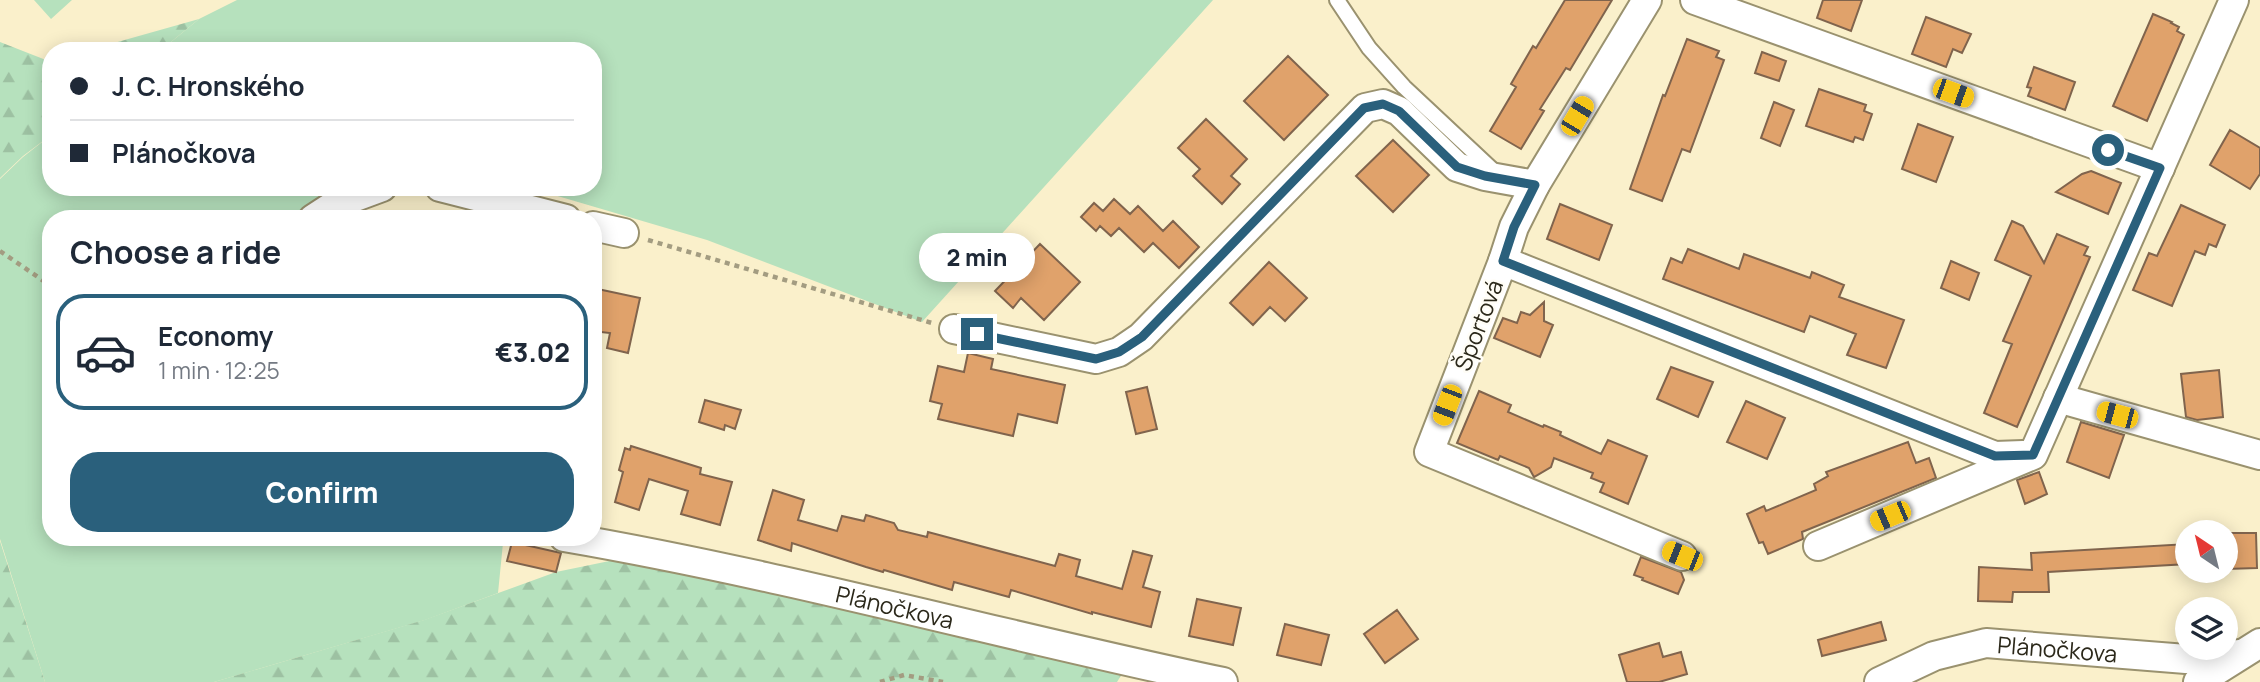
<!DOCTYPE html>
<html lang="en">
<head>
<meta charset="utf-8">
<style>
  body { margin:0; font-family:Manrope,sans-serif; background:#f6f6f7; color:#1f2937; height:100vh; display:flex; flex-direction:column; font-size:26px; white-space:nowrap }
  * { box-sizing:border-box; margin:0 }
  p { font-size:23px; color:#747a83 }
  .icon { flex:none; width:38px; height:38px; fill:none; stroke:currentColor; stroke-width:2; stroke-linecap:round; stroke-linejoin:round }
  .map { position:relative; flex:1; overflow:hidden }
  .panel { position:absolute; left:42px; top:210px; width:560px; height:336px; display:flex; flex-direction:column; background:#fff; border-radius:28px; box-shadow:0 4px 18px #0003 }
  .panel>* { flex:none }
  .guide { position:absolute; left:42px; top:42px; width:560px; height:154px; border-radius:28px; box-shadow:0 4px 18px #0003; display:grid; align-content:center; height:154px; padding:0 28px; background:#fff }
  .needle { width:46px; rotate:325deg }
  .buttons { position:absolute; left:2175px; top:520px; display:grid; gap:14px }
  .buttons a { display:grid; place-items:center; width:63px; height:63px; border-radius:50%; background:#fff; box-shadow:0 4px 18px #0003; font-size:35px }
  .end { position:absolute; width:32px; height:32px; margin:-16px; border:9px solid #2a607c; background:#fff; box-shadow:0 0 0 4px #fff }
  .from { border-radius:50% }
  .bubble { position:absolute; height:49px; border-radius:24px; background:#fff; box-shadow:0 4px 18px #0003; font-size:23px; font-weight:800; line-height:49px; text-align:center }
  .car { position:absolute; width:21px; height:42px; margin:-21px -10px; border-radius:9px; box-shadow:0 0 5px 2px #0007; background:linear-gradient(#f5c518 24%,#345 0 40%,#f5c518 0 76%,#345 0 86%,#f5c518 0) }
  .guide b { display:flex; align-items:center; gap:24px; height:66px; font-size:26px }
  .guide b+b { border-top:2px solid #e0e1e3 }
  .guide i { width:18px; height:18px; background:#1f2937 }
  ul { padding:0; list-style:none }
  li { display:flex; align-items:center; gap:21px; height:116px; margin:0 14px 10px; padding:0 14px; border:4px solid #e0e1e3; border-radius:28px }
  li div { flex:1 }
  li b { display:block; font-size:26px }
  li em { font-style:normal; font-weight:800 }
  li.current { border-color:#2a607c }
  li>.icon { width:63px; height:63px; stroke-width:1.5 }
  h2 { padding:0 28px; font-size:32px; line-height:84px }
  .cta { display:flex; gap:14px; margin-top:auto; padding:14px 28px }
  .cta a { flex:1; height:80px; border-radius:28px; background:#2a607c; color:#fff; font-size:28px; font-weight:800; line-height:80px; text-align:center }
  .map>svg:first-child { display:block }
  .green { fill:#b6e1bd }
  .forest { fill:url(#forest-firs) }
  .building { fill:#e0a26b; stroke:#80644d; stroke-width:2 }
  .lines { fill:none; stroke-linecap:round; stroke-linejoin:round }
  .service-casing { stroke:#9a926f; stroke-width:18 }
  .minor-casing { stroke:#9a926f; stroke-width:32 }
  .path { stroke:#a39c81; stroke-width:4.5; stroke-dasharray:5 5; stroke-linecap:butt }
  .service { stroke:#fff; stroke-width:14 }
  .minor { stroke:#fff; stroke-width:28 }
  .route { stroke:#2a607c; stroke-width:9 }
  .labels { text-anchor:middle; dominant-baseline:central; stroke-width:5; stroke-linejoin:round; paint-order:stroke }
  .street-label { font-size:23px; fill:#2b281a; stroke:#fffdf6 }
</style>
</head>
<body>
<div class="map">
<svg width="2260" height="682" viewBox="0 0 2260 682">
  <defs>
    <pattern id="forest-firs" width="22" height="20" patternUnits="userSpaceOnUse" patternTransform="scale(1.75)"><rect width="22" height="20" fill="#b6e1bd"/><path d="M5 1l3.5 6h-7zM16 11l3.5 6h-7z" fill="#9dc1a2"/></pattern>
  </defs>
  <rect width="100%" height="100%" fill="#faf0cb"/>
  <path class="green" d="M34,0H72L51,19Z
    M237,0H1213L922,322L707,240L527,187H593V51H160L199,19Z
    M51,135V187H348L303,219H51V537H441L503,543L498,593L425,620L214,682H45L0,539V179L23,157Z"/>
  <path class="forest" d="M199,19L160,51H94L114,43Z
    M0,42L51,62V135L23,156L0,178Z
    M0,541L45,682H0Z
    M624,558L1122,674L1117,682H214L424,620L556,572Z"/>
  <path class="building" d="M1565,0H1612L1570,70L1566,68L1540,109L1544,111L1521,149L1490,131L1516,87L1511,84L1533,46L1536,48Z
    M1823,0H1862L1851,31L1817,18Z
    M2153,14L2172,22L2171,23L2179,27L2177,31L2184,35L2147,121L2113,106Z
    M1926,17L1971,34L1962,53L1953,49L1946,67L1912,54Z
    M1687,39L1719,51L1716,57L1724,60L1690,152L1682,149L1662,201L1630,189L1663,95L1665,96Z
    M1762,52L1786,61L1779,81L1755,73Z
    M1288,56L1328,95L1284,140L1244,101Z
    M2034,67L2075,82L2065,110L2028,96L2031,88L2027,87Z
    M1819,89L1866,105L1864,111L1872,114L1863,140L1855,137L1853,142L1806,126Z
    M1774,102L1794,110L1780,146L1761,138Z
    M1206,119L1247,159L1231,176L1240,184L1222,204L1193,176L1200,169L1178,148Z
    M1918,124L1953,137L1936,182L1902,169Z
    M2230,130L2260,148V174L2250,189L2210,165Z
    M1393,140L1429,175L1393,212L1356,176Z
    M2091,171L2121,183L2108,214L2056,192L2082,174Z
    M1114,199L1130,214L1138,206L1163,231L1173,221L1199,247L1179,268L1153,243L1144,252L1119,228L1111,236L1100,226L1096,231L1081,217L1094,203L1103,211Z
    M1560,204L1612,225L1599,260L1547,239Z
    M2181,205L2225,225L2216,247L2209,244L2205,255L2195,251L2172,306L2133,290L2149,253L2157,256Z
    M2012,221L2023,226L2044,263L2057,234L2088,247L2084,255L2090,257L2017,427L1984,413L2012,344L2003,341L2031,276L1995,260Z
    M1040,244L1080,282L1044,320L1021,298L1013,308L995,291Z
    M1688,249L1739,269L1744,254L1810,278L1812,272L1844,285L1839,297L1904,320L1886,368L1847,355L1856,334L1810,316L1804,332L1663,279L1671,258L1682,263Z
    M1951,261L1979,273L1969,300L1941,288Z
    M1269,262L1307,298L1285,321L1270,307L1253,325L1230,303Z
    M593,288L640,298L628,353L607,348L610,333L593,331Z
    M1544,302V321L1553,325L1540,357L1494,338L1503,318L1517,323L1521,312L1530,315Z
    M968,353L993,359L991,369L1065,385L1057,423L1018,414L1013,436L938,419L942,404L930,401L938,366L964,372Z
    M1671,367L1713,382L1698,417L1657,399Z
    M2219,370L2223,417L2197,420L2186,417L2181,374Z
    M1147,387L1157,429L1136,434L1126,392Z
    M1479,391L1511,405L1508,412L1543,427L1544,425L1561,432L1560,435L1564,437L1601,454L1608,440L1647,456L1628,504L1600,492L1604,483L1591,478L1593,473L1554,458L1551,467L1534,477L1529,468L1500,456L1498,460L1457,443Z
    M705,400L741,410L735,429L725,425L724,430L699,422Z
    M1746,401L1785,418L1767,459L1727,442Z
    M2081,422L2124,435L2109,478L2067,462Z
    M1908,442L1916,463L1929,458L1936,478L1802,532L1803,539L1768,554L1763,542L1759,543L1747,514L1764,506L1766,511L1816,490L1814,484L1828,476L1826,472Z
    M631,446L701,468L700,474L732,482L720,525L681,514L688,491L649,479L639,510L615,502L623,472L619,470L625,448L630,450Z
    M2039,472L2047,494L2025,504L2017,480Z
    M773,490L804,500L798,520L837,531L842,516L864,521L866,515L894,523L898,530L927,537L928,532L1055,566L1059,554L1080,560L1076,576L1122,589L1133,551L1152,556L1143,587L1160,592L1151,627L1092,612V614L1011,590L1009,597L954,582L952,590L884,570L883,572L866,567L792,543L791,551L758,540Z
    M2226,533H2256L2257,568L2226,569Z
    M512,542L561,553L556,572L507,561Z
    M2188,544V564L2048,572L2049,592H2013L2012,602L1978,601L1979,567L2032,570L2031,553Z
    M1641,557L1681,572L1684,580L1678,594L1642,580L1643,578L1634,575Z
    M1197,599L1241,608L1233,645L1189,636Z
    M1397,610L1418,639L1385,663L1364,634Z
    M1881,622L1886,640L1822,656L1818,640Z
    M1285,624L1329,635L1321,665L1277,655Z
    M1659,643L1663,657L1681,652L1687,674L1659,682H1627L1619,655Z"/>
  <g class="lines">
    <g class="service-casing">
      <path id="service" d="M1337,0L1369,48L1404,87L1497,174"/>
    </g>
    <g class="minor-casing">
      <g id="minor">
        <path d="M1647,0L1535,185L1514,227L1503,261L1429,452L1682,556"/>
        <path d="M1695,0L2160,168"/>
        <path d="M440,187L566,219"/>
        <path d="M313,219L336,204L382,187"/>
        <path d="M593,226L624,233"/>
        <path d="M1503,261L1995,456L2023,455"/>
        <path d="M954,329L1096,359L1119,352L1141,337L1365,108L1383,104L1399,111L1457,167L1485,176L1535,185"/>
        <path d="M2058,398L2260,455"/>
        <path id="s1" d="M564,537C786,575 1003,636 1223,682"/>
        <path d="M1818,546L2033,455L2234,0"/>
        <path id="s2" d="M1879,682L1934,656L1986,643L2186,659L2241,654"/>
        <path d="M2198,682L2260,643"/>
      </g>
    </g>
    <path class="path" d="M648,240L932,323
      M0,251L51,286
      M880,682L904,675L943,682"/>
    <use href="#service" class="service"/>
    <use href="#minor" class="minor"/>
  </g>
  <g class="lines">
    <path class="route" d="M977,334L1096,359L1119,352L1142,337L1364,108L1383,104L1399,111L1457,167L1485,176L1535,185L1514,227L1503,261L1995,456L2033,455L2160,168L2108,150"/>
  </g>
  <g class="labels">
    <g class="street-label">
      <text transform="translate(1478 325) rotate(-69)">Športová</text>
      <text stroke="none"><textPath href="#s1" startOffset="338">Plánočkova</textPath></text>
      <text stroke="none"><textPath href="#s2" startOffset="186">Plánočkova</textPath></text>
    </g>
  </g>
</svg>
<div class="buttons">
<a><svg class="needle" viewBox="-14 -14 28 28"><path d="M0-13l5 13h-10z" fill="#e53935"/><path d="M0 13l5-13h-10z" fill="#747a83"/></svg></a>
<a><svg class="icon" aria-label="layers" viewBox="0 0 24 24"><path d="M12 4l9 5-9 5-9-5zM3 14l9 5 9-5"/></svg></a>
</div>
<i class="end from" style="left:2108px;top:150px"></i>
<i class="end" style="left:977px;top:334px"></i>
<div class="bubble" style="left:919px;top:233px;width:116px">2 min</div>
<i class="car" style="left:1953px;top:93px;rotate:110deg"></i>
<i class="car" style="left:1577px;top:116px;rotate:31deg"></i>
<i class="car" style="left:1447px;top:405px;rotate:201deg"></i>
<i class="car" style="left:2117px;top:415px;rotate:285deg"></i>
<i class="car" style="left:1890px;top:516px;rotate:247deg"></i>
<i class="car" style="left:1682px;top:556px;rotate:292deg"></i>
<div class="guide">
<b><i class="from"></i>J. C. Hronského</b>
<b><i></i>Plánočkova</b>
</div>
<section class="panel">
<h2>Choose a ride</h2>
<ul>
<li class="current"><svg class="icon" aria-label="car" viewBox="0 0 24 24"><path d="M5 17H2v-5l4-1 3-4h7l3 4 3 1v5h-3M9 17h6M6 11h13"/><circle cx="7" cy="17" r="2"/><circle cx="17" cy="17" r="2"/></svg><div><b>Economy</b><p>1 min · 12:25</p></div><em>€3.02</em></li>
</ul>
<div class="cta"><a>Confirm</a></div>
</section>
</div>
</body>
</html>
